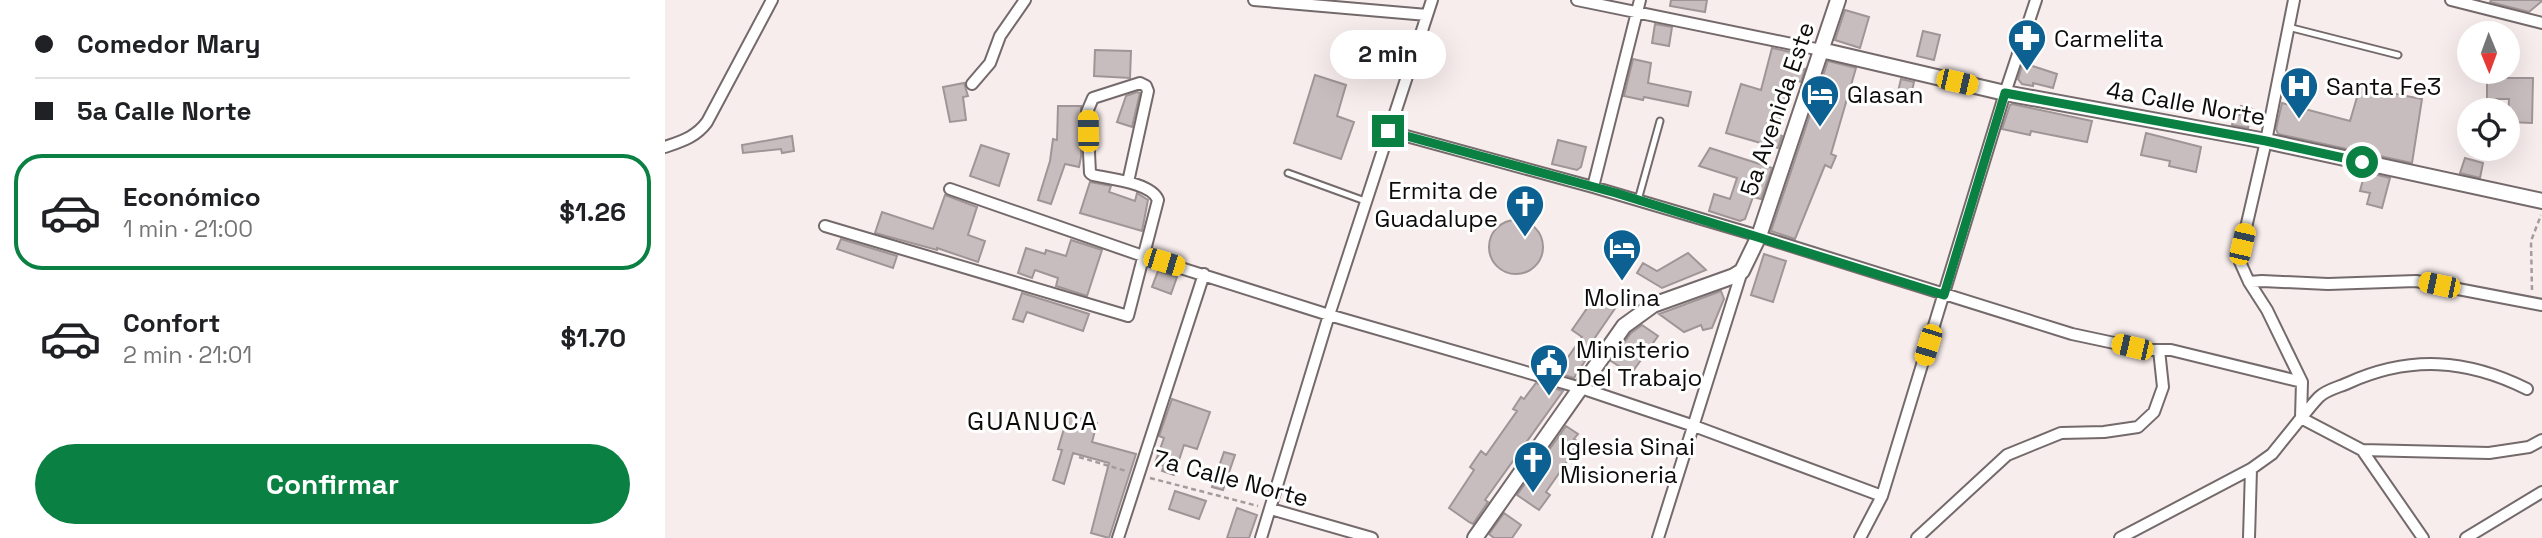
<!DOCTYPE html>
<html lang="es">
<head>
<meta charset="utf-8">
<style>
  body { margin:0; font-family:"Space Grotesk",sans-serif; background:#f2f2f2; color:#202124; height:100vh; display:flex; flex-direction:column; font-size:26px; white-space:nowrap }
  * { box-sizing:border-box; margin:0 }
  p { font-size:23px; color:#757577 }
  .icon { flex:none; width:38px; height:38px; fill:none; stroke:currentColor; stroke-width:2; stroke-linecap:round; stroke-linejoin:round }
  .map { position:relative; flex:1; overflow:hidden }
  .panel { display:flex; flex-direction:column; background:#fff; width:665px }
  .panel>* { flex:none }
  .top-card { display:grid; align-content:center; height:154px; padding:0 35px; background:#fff }
  .needle { width:46px; rotate:179deg }
  .controls { position:absolute; left:1792px; top:21px; display:grid; gap:14px }
  .controls a { display:grid; place-items:center; width:63px; height:63px; border-radius:50%; background:#fff; box-shadow:0 7px 28px #0002; font-size:35px }
  .end { position:absolute; width:32px; height:32px; margin:-16px; border:9px solid #0b8043; background:#fff; box-shadow:0 0 0 4px #fff }
  .from { border-radius:50% }
  .bubble { position:absolute; height:49px; border-radius:24px; background:#fff; box-shadow:0 7px 28px #0002; font-size:23px; font-weight:600; line-height:49px; text-align:center }
  .car { position:absolute; width:21px; height:42px; margin:-21px -10px; border-radius:9px; box-shadow:0 0 5px 2px #0007; background:linear-gradient(#f5c518 24%,#345 0 40%,#f5c518 0 76%,#345 0 86%,#f5c518 0) }
  .top-card b { display:flex; align-items:center; gap:24px; height:66px; font-size:26px }
  .top-card b+b { border-top:2px solid #e0e0e0 }
  .top-card i { width:18px; height:18px; background:#202124 }
  ul { padding:0; list-style:none }
  li { display:flex; align-items:center; gap:21px; height:116px; margin:0 14px 10px; padding:0 21px; border:4px solid transparent; border-radius:28px }
  li div { flex:1 }
  li b { display:block; font-size:26px }
  li em { font-style:normal; font-weight:600 }
  li.on { border-color:#0b8043 }
  li>.icon { width:63px; height:63px; stroke-width:1.5 }
  .primary-button { display:flex; gap:14px; margin-top:auto; padding:14px 35px }
  .primary-button a { flex:1; height:80px; border-radius:42px; background:#0b8043; color:#fff; font-size:28px; font-weight:600; line-height:80px; text-align:center }
  main { display:flex; flex:1; min-height:0 }
  .map>svg:first-child { display:block }
  .building { fill:#c8bdbe; stroke:#a09596; stroke-width:2 }
  .lines { fill:none; stroke-linecap:round; stroke-linejoin:round }
  .service-casing { stroke:#746a6b; stroke-width:9 }
  .minor-casing { stroke:#746a6b; stroke-width:14 }
  .tertiary-casing { stroke:#746a6b; stroke-width:18 }
  .path { stroke:#a49c9c; stroke-width:2.5; stroke-dasharray:5 3.5; stroke-linecap:butt }
  .service { stroke:#fff; stroke-width:5 }
  .minor { stroke:#fff; stroke-width:10 }
  .tertiary { stroke:#fff; stroke-width:14 }
  .route { stroke:#0b8043; stroke-width:9 }
  .labels { text-anchor:middle; dominant-baseline:central; stroke-width:6; stroke-linejoin:round; paint-order:stroke }
  .poi-label { font-size:24px; fill:#0e0b0b; stroke:#fff; text-anchor:start }
  .street-label { font-size:24px; fill:#0e0b0b; stroke:#fff }
  .neighbourhood-label { font-size:26px; letter-spacing:2px; fill:#0e0b0b; stroke:#fff }
</style>
</head>
<body>
<main>
<section class="panel">
<div class="top-card">
<b><i class="from"></i>Comedor Mary</b>
<b><i></i>5a Calle Norte</b>
</div>
<ul>
<li class="on"><svg class="icon" aria-label="car" viewBox="0 0 24 24"><path d="M5 17H2v-5l4-1 3-4h7l3 4 3 1v5h-3M9 17h6M6 11h13"/><circle cx="7" cy="17" r="2"/><circle cx="17" cy="17" r="2"/></svg><div><b>Económico</b><p>1 min · 21:00</p></div><em>$1.26</em></li>
<li><svg class="icon" aria-label="car" viewBox="0 0 24 24"><path d="M5 17H2v-5l4-1 3-4h7l3 4 3 1v5h-3M9 17h6M6 11h13"/><circle cx="7" cy="17" r="2"/><circle cx="17" cy="17" r="2"/></svg><div><b>Confort</b><p>2 min · 21:01</p></div><em>$1.70</em></li>
</ul>
<div class="primary-button"><a>Confirmar</a></div>
</section>
<div class="map">
<svg width="1877" height="538" viewBox="0 0 1877 538">
  <rect width="100%" height="100%" fill="#f8eded"/>
  <path class="building" d="M1006,0H1042L1040,12L1005,6Z
    M1826,0H1877V1L1864,12L1825,2Z
    M1180,10L1204,17L1195,48L1170,40Z
    M990,24L1007,27L1004,46L987,43Z
    M1258,31L1275,35L1269,60L1252,56Z
    M1107,48L1135,54L1132,72L1140,69L1136,82L1126,79L1111,133L1117,136L1113,148L1061,133L1076,84L1096,90Z
    M430,50L466,51L465,78L429,76Z
    M968,59L986,63L983,83L1026,92L1023,106L979,97L978,100L959,96Z
    M1163,61L1191,68L1166,154L1171,156L1166,168L1160,165L1130,239L1106,231Z
    M1358,63L1392,74L1388,88L1368,83V86L1357,84L1353,79Z
    M650,75L681,85L672,116L689,122L676,159L629,143Z
    M1822,78H1868L1867,123L1843,122L1844,99H1822Z
    M1236,79L1249,82L1244,104L1231,100Z
    M299,83L303,96L298,97L301,120L285,122L278,87Z
    M1695,87L1757,99L1747,163L1613,134L1611,129L1617,103L1685,121Z
    M472,92L475,93L467,127L452,122L461,96Z
    M1347,104L1427,121L1422,142L1366,131L1365,135L1337,129L1345,105Z
    M393,106H416V157L414,167L400,164L386,204L373,200L385,161L388,139L392,140Z
    M1576,106L1587,109L1583,128L1567,125L1570,114L1574,115Z
    M1481,133L1536,147L1531,172L1504,166L1505,161L1476,155Z
    M127,136L129,151L117,153L116,149L78,153L77,145Z
    M893,140L921,147L916,167L912,170L887,164Z
    M316,145L344,154L334,186L305,176Z
    M1045,148L1107,168L1096,199L1088,197L1080,219L1075,221L1044,211L1049,194L1065,199L1072,178L1034,166Z
    M1800,158L1818,163L1815,178L1795,173Z
    M1700,172L1725,178L1717,208L1702,204L1705,193L1695,191Z
    M425,182L446,186L444,192L470,201L472,193L483,200L477,231L415,213Z
    M280,195L312,207L303,235L320,241L313,262L272,248V250L210,233L217,212L268,229Z
    M824 247a27 27 0 1 1 54 0a27 27 0 1 1-54 0Z
    M176,239L232,256L228,268L172,249Z
    M406,240L437,250L422,296L391,286L393,278L370,270L367,278L353,273L361,248L380,254L381,250L401,256Z
    M1023,253L1041,270L997,288L972,273L978,263L992,271Z
    M1099,254L1121,261L1108,302L1086,295Z
    M493,271L512,277L506,294L487,287Z
    M1056,291L1059,299L1047,328L1038,330L1036,325L1019,332L994,314Z
    M357,293L424,314L418,331L362,312L358,322L348,319Z
    M932,294L951,307L916,358L920,361L909,378L892,373L917,337L907,330Z
    M977,325L993,336L966,374L946,361L966,333Z
    M871,383L898,391L820,500L823,502L808,524L804,522L784,508L809,470L805,467L816,451L821,455L852,411L848,409L856,397L859,399Z
    M507,399L545,412L532,449L519,445L509,475L497,471L499,466L490,463L499,438L494,436Z
    M403,415L432,423L427,442L471,454L444,538L426,533L444,463L408,453L399,484L388,480L397,450L393,449Z
    M901,426L913,434L909,439L915,443L881,492L885,495L874,510L852,495Z
    M559,452L570,455L558,490L547,487Z
    M510,491L541,501L534,519L504,509Z
    M572,508L592,515L584,538H562Z
    M839,513L856,525L847,538H829L824,534Z"/>
  <g class="lines">
    <g class="service-casing">
      <path id="service" d="M1623,27L1733,55
        M623,173L700,201
        M973,200L995,121"/>
    </g>
    <g class="minor-casing">
      <path id="minor" d="M589,0L762,15
        M912,0L1156,50
        M1786,0L1877,23
        M307,84L325,63L335,36L360,0
        M723,131L928,187L1094,236L1407,334L1482,350H1506L1637,382
        M0,147C17,141 31,137 42,122L107,0
        M928,187L975,0
        M285,189L478,256L664,315L916,388L1029,426L1217,496
        M160,226L463,316L493,200C487,183 445,179 428,175L425,173L422,112L428,98L475,83L481,86L483,91L463,182
        M1584,282L1597,281L1663,284L1751,281L1877,305
        M1862,389C1802,359 1745,355 1683,383C1674,387 1661,390 1654,397C1648,403 1642,411 1636,418L1697,450L1824,453L1864,447L1877,440
        M1697,450L1758,538
        M606,509L707,538
        M453,538L539,274
        M596,538L664,315L767,0
        M993,538L1077,271
        M1195,538L1217,496L1340,93L1371,0
        M1252,538L1342,455L1396,433L1439,432L1473,427L1489,412L1498,387L1494,350
        M1455,538L1586,469L1607,454L1636,418L1637,382L1602,310L1584,282L1575,262L1577,245L1601,141L1629,0
        M1584,538L1586,469
        M1801,538L1877,492"/>
    </g>
    <g class="tertiary-casing">
      <path id="tertiary" d="M1156,50L1340,93L1601,141L1877,201
        M810,538L959,326L988,305L1069,276L1077,271L1094,236L1173,0"/>
    </g>
    <path class="path" d="M1867,290L1866,241L1876,215
      M414,457L461,471
      M485,478L593,506"/>
    <use href="#service" class="service"/>
    <use href="#minor" class="minor"/>
    <use href="#tertiary" class="tertiary"/>
  </g>
  <g class="lines">
    <path class="route" d="M723,131L951,193L1279,295L1340,93L1601,141L1697,162"/>
  </g>
  <defs>
    <g id="pharmacy-pin" transform="scale(2.0125)"><path d="M0 17L-7.5 6A9.5 9.5 0 1 1 7.5 6Z" fill="#0c6092" stroke="#fff"/><path d="M-2-6h4v4h4v4h-4v4h-4v-4h-4v-4h4Z" fill="#fff"/></g>
    <g id="hospital-pin" transform="scale(2.0125)"><path d="M0 17L-7.5 6A9.5 9.5 0 1 1 7.5 6Z" fill="#0c6092" stroke="#fff"/><path d="M-5-5h3v3.5h4V-5h3V5h-3V1.5h-4V5h-3Z" fill="#fff"/></g>
    <g id="hotel-pin" transform="scale(2.0125)"><path d="M0 17L-7.5 6A9.5 9.5 0 1 1 7.5 6Z" fill="#0c6092" stroke="#fff"/><path d="M-6-4.5h1.5V1H6V5H4.5V3h-9V5H-6ZM-4 0a1.8 1.8 0 1 1 3.6 0ZM.5 0V-2.5h3Q6-2.5 6 0Z" fill="#fff"/></g>
    <g id="church-pin" transform="scale(2.0125)"><path d="M0 17L-7.5 6A9.5 9.5 0 1 1 7.5 6Z" fill="#0c6092" stroke="#fff"/><path d="M-1.2-6h2.4v3.5h3.3v2.4h-3.3V6h-2.4V-.1h-3.3v-2.4h3.3Z" fill="#fff"/></g>
    <g id="civic-pin" transform="scale(2.0125)"><path d="M0 17L-7.5 6A9.5 9.5 0 1 1 7.5 6Z" fill="#0c6092" stroke="#fff"/><path d="M-.6-6.5H3V-4.5H.6V-3L4-1V1h2V6H-6V1h2V-1L-.6-3ZM-1.2 2.5V6h2.4V2.5Z" fill="#fff"/></g>
  </defs>
  <g fill-rule="evenodd">
    <use href="#pharmacy-pin" x="1362" y="38"/>
    <use href="#hospital-pin" x="1634" y="86"/>
    <use href="#hotel-pin" x="1155" y="94"/>
    <use href="#church-pin" x="860" y="204"/>
    <use href="#hotel-pin" x="957" y="248"/>
    <use href="#civic-pin" x="884" y="363"/>
    <use href="#church-pin" x="868" y="460"/>
  </g>
  <g class="labels">
    <g class="poi-label">
      <text x="1389" y="38">Carmelita</text>
      <text x="1661" y="86">Santa Fe3</text>
      <text x="1182" y="94">Glasan</text>
      <text x="833" y="190" text-anchor="end">Ermita de<tspan x="833" dy="28">Guadalupe</tspan></text>
      <text x="957" y="297" text-anchor="middle">Molina</text>
      <text x="911" y="349">Ministerio<tspan x="911" dy="28">Del Trabajo</tspan></text>
      <text x="895" y="446">Iglesia Sinai<tspan x="895" dy="28">Misioneria</tspan></text>
    </g>
    <g class="street-label">
      <text transform="translate(1521 103) rotate(10)">4a Calle Norte</text>
      <text transform="translate(1112 109) rotate(-71)">5a Avenida Este</text>
      <text transform="translate(566 478) rotate(15)">7a Calle Norte</text>
    </g>
    <g class="neighbourhood-label">
      <text x="368" y="421">GUANUCA</text>
    </g>
  </g>
</svg>
<div class="controls">
<a><svg class="needle" viewBox="-14 -14 28 28"><path d="M0-13l5 13h-10z" fill="#e53935"/><path d="M0 13l5-13h-10z" fill="#757577"/></svg></a>
<a><svg class="icon" aria-label="locate" viewBox="0 0 24 24"><circle cx="12" cy="12" r="6"/><path d="M12 2v4M12 18v4M2 12h4M18 12h4"/></svg></a>
</div>
<i class="end from" style="left:1697px;top:162px"></i>
<i class="end" style="left:723px;top:131px"></i>
<div class="bubble" style="left:665px;top:30px;width:116px">2 min</div>
<i class="car" style="left:1292px;top:82px;rotate:103deg"></i>
<i class="car" style="left:423px;top:131px;rotate:359deg"></i>
<i class="car" style="left:1577px;top:244px;rotate:13deg"></i>
<i class="car" style="left:499px;top:262px;rotate:107deg"></i>
<i class="car" style="left:1774px;top:285px;rotate:282deg"></i>
<i class="car" style="left:1263px;top:345px;rotate:197deg"></i>
<i class="car" style="left:1467px;top:347px;rotate:283deg"></i>
</div>
</main>
</body>
</html>
